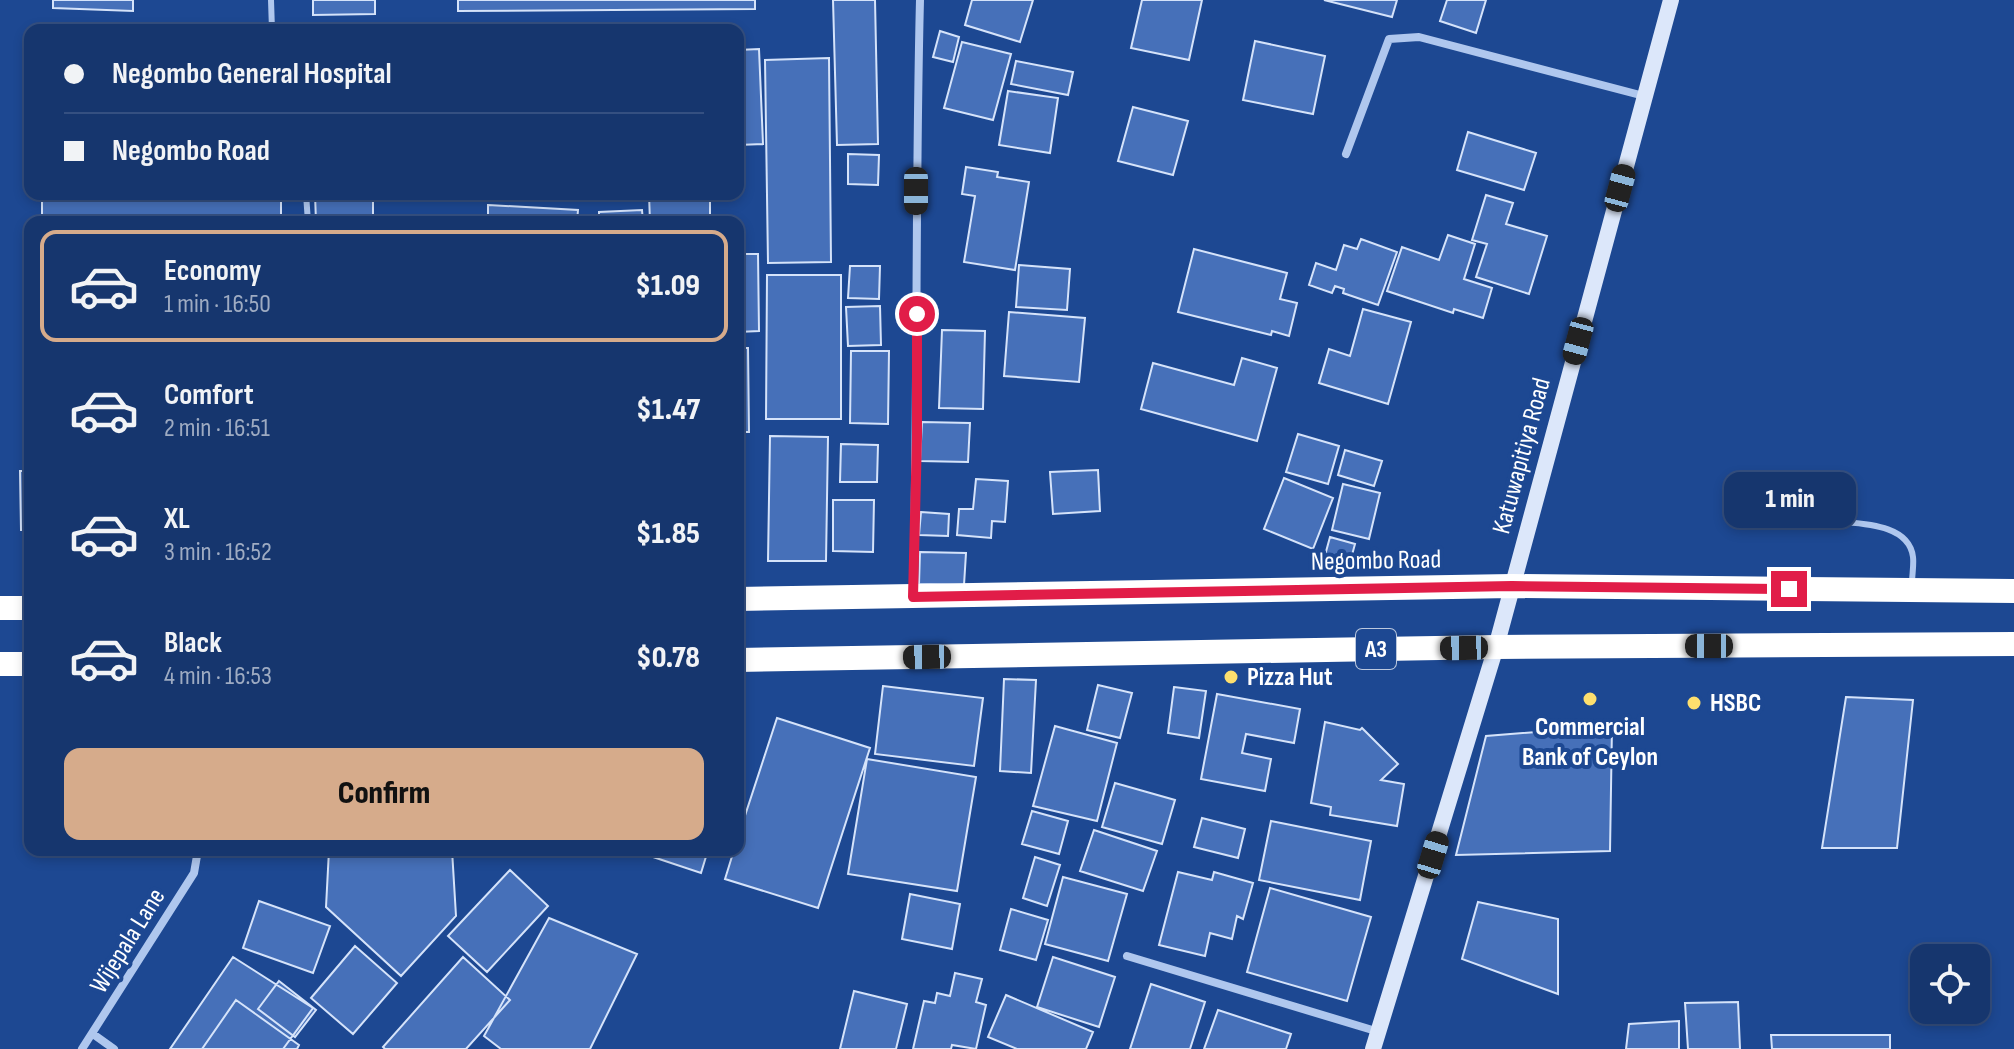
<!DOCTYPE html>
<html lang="en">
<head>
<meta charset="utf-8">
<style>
  body { margin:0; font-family:"Sofia Sans Condensed",sans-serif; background:#1f3e73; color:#f1f3f6; height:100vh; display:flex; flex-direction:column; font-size:30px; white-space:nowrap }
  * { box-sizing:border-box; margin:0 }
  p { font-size:26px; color:#9eabc2 }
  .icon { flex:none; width:44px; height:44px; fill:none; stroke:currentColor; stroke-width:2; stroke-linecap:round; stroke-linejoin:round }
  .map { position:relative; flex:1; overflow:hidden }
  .side { position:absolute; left:24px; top:216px; width:720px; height:640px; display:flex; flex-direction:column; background:#16366e; border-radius:16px; box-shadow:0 4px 12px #0003,0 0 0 2px #355081 }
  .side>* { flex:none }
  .guide { position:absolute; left:24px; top:24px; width:720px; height:176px; border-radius:16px; box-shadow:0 4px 12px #0003,0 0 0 2px #355081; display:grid; align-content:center; height:176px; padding:0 40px; background:#16366e }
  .controls { position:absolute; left:1910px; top:944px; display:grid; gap:16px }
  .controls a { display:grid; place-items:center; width:80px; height:80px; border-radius:16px; background:#16366e; box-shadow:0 4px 12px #0003,0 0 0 2px #355081; font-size:40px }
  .end { position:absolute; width:36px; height:36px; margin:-18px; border:10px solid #e11d48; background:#fff; box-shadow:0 0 0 4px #fff }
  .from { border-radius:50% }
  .bubble { position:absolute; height:56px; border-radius:16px; background:#16366e; box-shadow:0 4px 12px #0003,0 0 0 2px #355081; font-size:26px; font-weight:800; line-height:56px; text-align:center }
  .car { position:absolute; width:24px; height:48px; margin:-24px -12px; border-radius:10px; box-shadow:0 0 6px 2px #0007; background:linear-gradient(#222 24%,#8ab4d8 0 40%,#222 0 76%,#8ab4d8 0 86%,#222 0) }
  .guide b { display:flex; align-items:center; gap:28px; height:76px; font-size:30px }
  .guide b+b { border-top:2px solid #355081 }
  .guide i { width:20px; height:20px; background:#f1f3f6 }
  ul { padding:14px 0 0; list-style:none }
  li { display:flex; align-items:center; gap:24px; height:112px; margin:0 16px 12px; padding:0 24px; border:4px solid transparent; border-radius:16px }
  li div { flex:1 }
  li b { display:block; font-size:30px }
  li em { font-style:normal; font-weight:800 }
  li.current { border-color:#d6ab8b }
  li>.icon { width:72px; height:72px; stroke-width:1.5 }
  .action { display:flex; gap:16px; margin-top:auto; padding:16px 40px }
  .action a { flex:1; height:92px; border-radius:16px; background:#d6ab8b; color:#111; font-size:32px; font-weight:800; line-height:92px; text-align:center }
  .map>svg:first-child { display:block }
  .building { fill:#4670b9; stroke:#d5e3fa; stroke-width:2 }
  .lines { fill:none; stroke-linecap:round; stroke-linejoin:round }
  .lane { stroke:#afc7ee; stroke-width:6 }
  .street { stroke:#afc7ee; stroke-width:8 }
  .secondary { stroke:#dce7fa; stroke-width:16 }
  .highway { stroke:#fff; stroke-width:24 }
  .route { stroke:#e11d48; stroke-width:10 }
  .poi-dot { fill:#fddf6e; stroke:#1d4892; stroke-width:3 }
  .labels { text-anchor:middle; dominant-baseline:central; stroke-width:8; stroke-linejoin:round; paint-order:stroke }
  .shield { fill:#1d4892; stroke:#bbc8de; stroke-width:2 }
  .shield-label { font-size:24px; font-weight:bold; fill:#fff }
  .street-label { font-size:26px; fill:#fff; stroke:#1d4892 }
  .poi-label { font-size:26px; font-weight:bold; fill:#fff; stroke:#1d4892; text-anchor:start }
</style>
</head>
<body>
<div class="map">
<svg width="2014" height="1049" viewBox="0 0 2014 1049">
  <rect width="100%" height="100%" fill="#1d4892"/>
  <path class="building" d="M53,0H133V11L53,8Z
    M313,0H375V14L313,15Z
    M458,0H755V9L458,11Z
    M833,0H875L878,144L837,145Z
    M972,0H1033L1020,42L965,25Z
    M1142,0H1202L1189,60L1131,48Z
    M1324,0H1397L1392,17Z
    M1447,0H1486L1476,33L1440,21Z
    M940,31L959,37L953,62L933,57Z
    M1255,41L1325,56L1313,114L1243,100Z
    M962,42L1011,54L993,120L944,108Z
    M759,49L763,144L738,145V50Z
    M829,58L831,262L768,263L765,60Z
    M1016,61L1073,72L1068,95L1011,84Z
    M1008,91L1058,98L1050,153L999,145Z
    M1133,107L1188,121L1173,175L1118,161Z
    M1468,132L1536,153L1524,190L1457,170Z
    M848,154L879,155L878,185L848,184Z
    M966,167L998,172L997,177L1029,182L1015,270L964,262L975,196L962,194Z
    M42,194H281V222H42Z
    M315,194H373V222H316Z
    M649,194H710V222H650Z
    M1486,195L1513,203L1506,224L1547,236L1529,294L1476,277L1487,244L1472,240Z
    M488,205L578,210L577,222H488Z
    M642,210L643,222H599V212Z
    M1448,235L1475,244L1464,279L1492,288L1483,318L1454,309L1453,313L1387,291L1402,247L1439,260Z
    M1361,239L1397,252L1378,305L1343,293L1344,289L1335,286L1332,293L1309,285L1316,263L1336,270L1344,245L1357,249Z
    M1194,249L1287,273L1280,299L1297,303L1289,336L1272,331L1271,335L1178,312Z
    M738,254H758L759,331L738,332Z
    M1019,265L1070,269L1067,310L1016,307Z
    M850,266H880L879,299L848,298Z
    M767,275H841V419H766Z
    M880,306L881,345L848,346L846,307Z
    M1363,309L1411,322L1388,404L1319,383L1329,349L1350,356Z
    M1009,312L1085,318L1079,382L1004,376Z
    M942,330L985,331L983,409L939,408Z
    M738,348H748L749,432H738Z
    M851,351H889L888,424L850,423Z
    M1242,358L1277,368L1257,441L1141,409L1153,363L1234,385Z
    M922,422L970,423L968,462L920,461Z
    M1298,434L1339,446L1328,484L1286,472Z
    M770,436L828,437L826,561H768Z
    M841,444L878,445L877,482H840Z
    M1345,450L1382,461L1374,486L1338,475Z
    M1098,470L1100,511L1053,514L1050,472Z
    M20,471H30V530H21Z
    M1284,478L1333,498L1313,549L1264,529Z
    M976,479L1008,481L1005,522L992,521L991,538L957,535L959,509H973Z
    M1343,484L1380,493L1369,539L1332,530Z
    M833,500H874L873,552L833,551Z
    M921,512L949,514L948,536L919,535Z
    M1330,537L1355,544L1349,566L1324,559Z
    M920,552L966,553L964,585L919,584Z
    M1004,679L1036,680L1031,773L1000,771Z
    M1098,685L1132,693L1120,738L1087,730Z
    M883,686L983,698L974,766L875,754Z
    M1174,687L1206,691L1199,738L1168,733Z
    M1217,694L1300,709L1294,743L1246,734L1242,753L1271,759L1265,791L1201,779Z
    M1846,697L1913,700L1897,848H1822Z
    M777,718L870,748L818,908L725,879L734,850H738V837Z
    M1325,722L1360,730L1362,728L1398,764L1381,780L1404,784L1397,826L1330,815L1331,807L1311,803Z
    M1055,726L1117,743L1097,821L1033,806Z
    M1612,726L1610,851L1456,855L1486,736Z
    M867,759L976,777L957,891L848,874Z
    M1115,783L1175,800L1162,844L1102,827Z
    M1032,811L1068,821L1059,854L1022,844Z
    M1202,818L1245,829L1238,858L1194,847Z
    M1271,821L1371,841L1360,900L1259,880Z
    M1094,830L1157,851L1143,891L1080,871Z
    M329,850H452L456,916L401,976L326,907Z
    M632,850H708L701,873Z
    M1035,857L1060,865L1047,906L1023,898Z
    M510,870L548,906L487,972L448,936Z
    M1178,872L1212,880L1214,872L1253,883L1243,919L1237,916L1232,939L1210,933L1205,956L1159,945Z
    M1063,877L1127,894L1108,961L1045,944Z
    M1270,888L1371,917L1347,1001L1247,972Z
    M910,894L960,904L952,949L902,939Z
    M259,901L330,926L313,973L243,948Z
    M1478,902L1558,919V994L1462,959Z
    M1011,909L1048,920L1036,960L1000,950Z
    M549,918L637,954L590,1049H501L484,1036Z
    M355,946L397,983L353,1034L311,998Z
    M233,957L313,1008L283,1049H170Z
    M463,957L510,1000L466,1049H385L383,1047Z
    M1053,957L1115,977L1099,1027L1037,1007Z
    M955,973L982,979L976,1002L986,1005L976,1049L952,1045L951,1049H913L924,1001L935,1003L937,993L950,996Z
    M279,981L316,1010L295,1037L258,1009Z
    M1151,984L1205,1002L1190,1049H1130Z
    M854,991L907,1004L896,1049H840Z
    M1006,995L1093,1032L1086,1049H1017L988,1037Z
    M236,1000L299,1045L297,1049H202Z
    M1738,1002L1740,1049H1688L1685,1003Z
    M1218,1010L1291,1034L1286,1049H1204Z
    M1679,1021V1049H1626L1629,1024Z
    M1771,1035H1890V1049H1772Z"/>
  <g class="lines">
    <path class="lane" d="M271,0L272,30
      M306,194L308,222
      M1834,521C1860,524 1909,523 1913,557C1914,565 1912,575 1912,583"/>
    <path class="street" d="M1346,154L1389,39L1419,37L1644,96
      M913,595C918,397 915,198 920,0
      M1127,956L1379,1032
      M93,1034L114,1049
      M82,1049L194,873L198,850"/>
    <path class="secondary" d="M1373,1049L1496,647L1671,0"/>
    <path class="highway" d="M738,599L1512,586L2014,591
      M0,608H30
      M738,660L1496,647L2014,644
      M0,664H30"/>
  </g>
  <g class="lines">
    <path class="route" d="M917,314V437L913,597L1512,586L1789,589"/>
  </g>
  <g class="poi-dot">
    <circle cx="1231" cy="677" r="8"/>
    <circle cx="1590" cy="699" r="8"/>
    <circle cx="1694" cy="703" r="8"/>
  </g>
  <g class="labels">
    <rect class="shield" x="1356" y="629" width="40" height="40" rx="6"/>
    <g class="shield-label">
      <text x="1376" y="649">A3</text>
    </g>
    <g class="street-label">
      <text transform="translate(1522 456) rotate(-75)">Katuwapitiya Road</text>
      <text transform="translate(1376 561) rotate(-1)">Negombo Road</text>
      <text transform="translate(128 941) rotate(-58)">Wijepala Lane</text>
    </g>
    <g class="poi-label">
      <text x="1247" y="677">Pizza Hut</text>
      <text x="1710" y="703">HSBC</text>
      <text x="1590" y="727" text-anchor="middle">Commercial<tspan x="1590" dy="30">Bank of Ceylon</tspan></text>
    </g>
  </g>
</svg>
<div class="controls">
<a><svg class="icon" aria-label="locate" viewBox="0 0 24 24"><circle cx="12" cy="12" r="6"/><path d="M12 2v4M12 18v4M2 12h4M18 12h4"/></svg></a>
</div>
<i class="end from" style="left:917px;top:314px"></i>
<i class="end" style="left:1789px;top:589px"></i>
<div class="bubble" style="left:1724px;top:472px;width:132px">1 min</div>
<i class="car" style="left:1620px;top:188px;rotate:15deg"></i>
<i class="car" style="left:916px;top:191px;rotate:180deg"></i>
<i class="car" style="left:1578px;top:341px;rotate:195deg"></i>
<i class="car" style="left:1709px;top:646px;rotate:270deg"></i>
<i class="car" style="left:1464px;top:648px;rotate:269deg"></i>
<i class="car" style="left:927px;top:657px;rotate:269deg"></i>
<i class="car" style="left:1433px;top:855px;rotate:17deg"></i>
<div class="guide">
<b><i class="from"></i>Negombo General Hospital</b>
<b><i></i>Negombo Road</b>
</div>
<section class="side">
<ul>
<li class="current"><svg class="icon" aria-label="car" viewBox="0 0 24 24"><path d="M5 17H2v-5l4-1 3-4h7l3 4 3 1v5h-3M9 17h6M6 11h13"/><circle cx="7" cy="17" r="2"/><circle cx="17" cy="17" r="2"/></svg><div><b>Economy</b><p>1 min · 16:50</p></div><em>$1.09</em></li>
<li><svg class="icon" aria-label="car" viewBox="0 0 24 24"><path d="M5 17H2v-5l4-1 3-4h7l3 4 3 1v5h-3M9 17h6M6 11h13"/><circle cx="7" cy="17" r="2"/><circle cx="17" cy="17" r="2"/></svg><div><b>Comfort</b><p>2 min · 16:51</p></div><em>$1.47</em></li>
<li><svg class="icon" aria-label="car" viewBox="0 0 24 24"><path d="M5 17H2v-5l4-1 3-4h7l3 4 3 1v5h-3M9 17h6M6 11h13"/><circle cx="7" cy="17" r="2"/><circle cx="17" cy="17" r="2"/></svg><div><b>XL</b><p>3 min · 16:52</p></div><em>$1.85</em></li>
<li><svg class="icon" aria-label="car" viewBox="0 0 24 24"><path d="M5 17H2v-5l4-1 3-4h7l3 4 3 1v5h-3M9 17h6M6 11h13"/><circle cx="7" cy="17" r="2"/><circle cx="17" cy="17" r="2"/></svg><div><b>Black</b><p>4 min · 16:53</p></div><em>$0.78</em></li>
</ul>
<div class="action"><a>Confirm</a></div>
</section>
</div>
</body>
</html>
